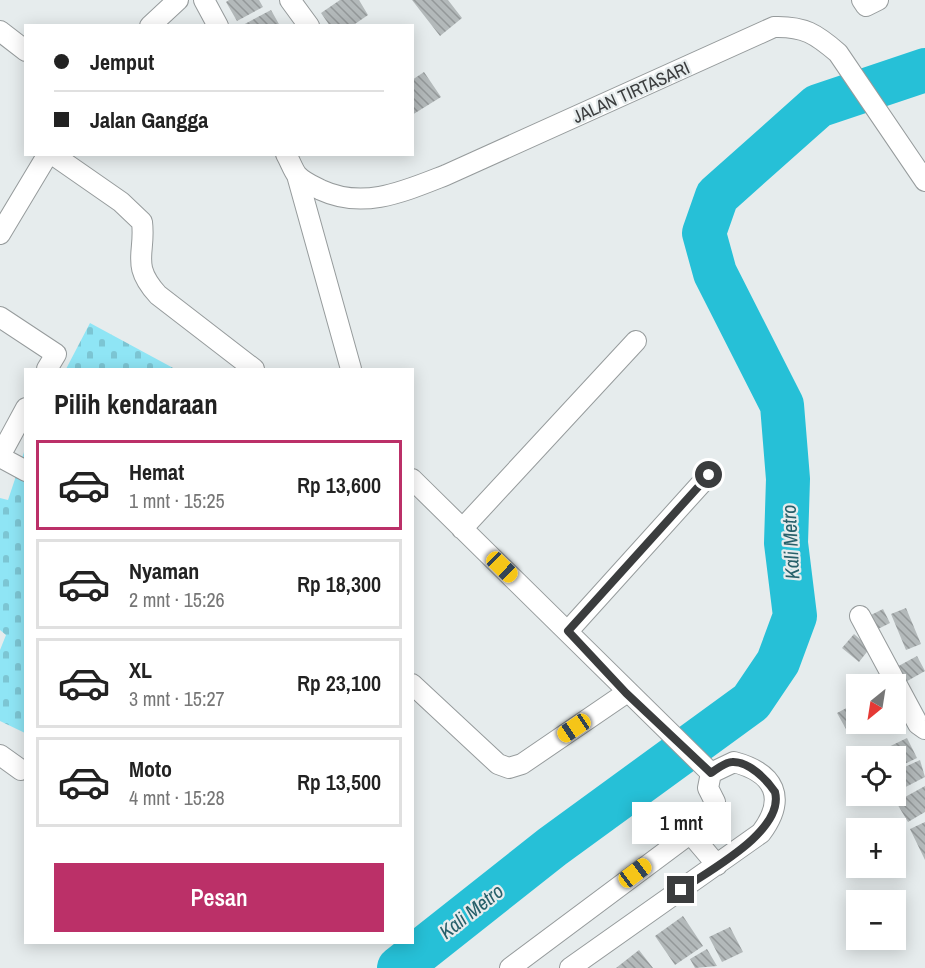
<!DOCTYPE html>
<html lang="id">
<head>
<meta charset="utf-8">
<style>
  body { margin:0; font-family:"Archivo Narrow",sans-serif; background:#f6f6f6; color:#222; height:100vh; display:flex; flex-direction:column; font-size:22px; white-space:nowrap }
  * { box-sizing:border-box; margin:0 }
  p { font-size:20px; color:#767676 }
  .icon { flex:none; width:33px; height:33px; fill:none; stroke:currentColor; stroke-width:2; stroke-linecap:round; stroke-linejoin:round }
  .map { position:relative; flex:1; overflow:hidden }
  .side { position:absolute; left:24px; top:368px; width:390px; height:576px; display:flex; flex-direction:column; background:#fff; border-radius:0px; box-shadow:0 3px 15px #0003 }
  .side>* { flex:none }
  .top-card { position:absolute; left:24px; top:24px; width:390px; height:132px; border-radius:0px; box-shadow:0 3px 15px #0003; display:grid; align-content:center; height:132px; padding:0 30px; background:#fff }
  .needle { width:39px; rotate:210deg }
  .fabs { position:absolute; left:846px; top:674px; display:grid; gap:12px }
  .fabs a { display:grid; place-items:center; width:60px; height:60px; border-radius:0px; background:#fff; box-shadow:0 3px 15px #0003; font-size:30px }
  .end { position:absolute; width:27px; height:27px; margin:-14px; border:8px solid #3b3d3e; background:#fff; box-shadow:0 0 0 3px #fff }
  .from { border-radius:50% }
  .bubble { position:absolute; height:42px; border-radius:0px; background:#fff; box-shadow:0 3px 15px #0003; font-size:20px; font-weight:600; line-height:42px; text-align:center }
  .car { position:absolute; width:18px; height:36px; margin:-18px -9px; border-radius:8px; box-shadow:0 0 4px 2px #0007; background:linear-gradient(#f5c518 24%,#345 0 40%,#f5c518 0 76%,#345 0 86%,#f5c518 0) }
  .top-card b { display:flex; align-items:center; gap:21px; height:57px; font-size:22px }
  .top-card b+b { border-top:2px solid #e0e0e0 }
  .top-card i { width:15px; height:15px; background:#222 }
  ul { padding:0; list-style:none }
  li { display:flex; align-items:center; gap:18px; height:90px; margin:0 12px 9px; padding:0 18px; border:3px solid #e0e0e0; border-radius:0px }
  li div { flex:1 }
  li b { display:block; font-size:22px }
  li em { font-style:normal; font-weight:600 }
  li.selected { border-color:#bb3068 }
  li>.icon { width:54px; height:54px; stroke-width:1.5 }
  h2 { padding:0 30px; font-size:27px; line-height:72px }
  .action { display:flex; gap:12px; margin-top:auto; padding:12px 30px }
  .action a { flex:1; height:69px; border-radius:0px; background:#bb3068; color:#fff; font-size:24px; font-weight:600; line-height:69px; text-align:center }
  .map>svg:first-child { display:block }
  .cemetery { fill:url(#cemetery-stones) }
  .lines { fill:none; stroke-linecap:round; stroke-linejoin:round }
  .river { stroke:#26c0d7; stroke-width:44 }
  .building { fill:url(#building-back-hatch) }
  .minor-casing { stroke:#969b9c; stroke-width:22 }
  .minor { stroke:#fff; stroke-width:20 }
  .route { stroke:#3b3d3e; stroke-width:8 }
  .labels { text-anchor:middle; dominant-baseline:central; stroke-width:4.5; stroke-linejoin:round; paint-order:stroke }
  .street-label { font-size:18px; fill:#3b3d3e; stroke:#e6eced }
  .water-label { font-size:20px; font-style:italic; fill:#27606a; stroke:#e6eced }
</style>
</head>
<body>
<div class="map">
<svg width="925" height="968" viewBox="0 0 925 968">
  <defs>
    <pattern id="cemetery-stones" width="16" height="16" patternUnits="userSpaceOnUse" patternTransform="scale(1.5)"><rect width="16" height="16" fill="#8fe5f5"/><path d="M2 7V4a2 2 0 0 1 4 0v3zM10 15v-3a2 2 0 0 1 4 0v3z" fill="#7cc5d3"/></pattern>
    <pattern id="building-back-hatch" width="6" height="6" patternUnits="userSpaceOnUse" patternTransform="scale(1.5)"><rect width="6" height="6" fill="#b3b9ba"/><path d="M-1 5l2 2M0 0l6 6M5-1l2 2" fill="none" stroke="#939899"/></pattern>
  </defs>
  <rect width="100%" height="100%" fill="#e6eced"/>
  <path class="cemetery" d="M90,323L175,369H66Z
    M25,449V733L0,721V650L6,635L0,630V498L8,500Z"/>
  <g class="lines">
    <path class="river" d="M399,968L552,847L751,702L778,662L795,616L786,543L788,479L782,405L715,273L704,233L717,196L818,106L925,70"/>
  </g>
  <path class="building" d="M229,0H259L263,7L237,21L226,2Z
    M340,0H359L368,15L352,26H330L321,13Z
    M412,0H448L462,18L440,36Z
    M271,10L280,26H241Z
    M424,72L441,97L412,115V80Z
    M906,608L921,644L906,650L891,614Z
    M883,609L890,623L874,631L867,617Z
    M854,634L870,648L859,662L842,648Z
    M917,656L925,671L902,684L893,669Z
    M856,703V724L846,729L837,713Z
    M907,738L917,758L896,768V756H870Z
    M920,760L925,777L896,792V771Z
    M925,786V812L908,822L896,802Z
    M925,822V860L910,829Z
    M683,916L703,946L675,965L655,936Z
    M730,927L743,952L722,962L709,937Z
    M707,949L717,966L695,968L690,959Z
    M639,950L653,968H616Z"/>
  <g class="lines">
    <g class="minor-casing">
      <path id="minor" d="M204,0L218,26
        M290,0L309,26
        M862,0L866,6L878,0
        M150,26L178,0
        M0,31L26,51
        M52,154L121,202L142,222C146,254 130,264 158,295L254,369
        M286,154C290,161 293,170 297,175C303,182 313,186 321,190C364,210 405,191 446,175L774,27C804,26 816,34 838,53L925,181
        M297,175L351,369
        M0,234L48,154
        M0,317L56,354L47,369
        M0,456L26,408
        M0,457L26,471
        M412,479L711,773
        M462,529L636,341
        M860,616L918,724L925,729
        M568,631L709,475
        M412,684L498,764L509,768L522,764L626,693
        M0,755L21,770
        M689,832L717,865
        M510,968L707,821L715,802L708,788L711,773L734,762C775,773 787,798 761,833L570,968"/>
    </g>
    <use href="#minor" class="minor"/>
  </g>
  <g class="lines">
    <path class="route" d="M681,890C708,871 785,831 775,792C767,780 749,761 732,762C725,762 717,769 711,773L626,693L568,631L709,475"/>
  </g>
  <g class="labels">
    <g class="street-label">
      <text transform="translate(631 92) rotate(-24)">JALAN TIRTASARI</text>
    </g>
    <g class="water-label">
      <text transform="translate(790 542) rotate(-93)">Kali Metro</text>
      <text transform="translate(471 911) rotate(-38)">Kali Metro</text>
    </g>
  </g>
</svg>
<div class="fabs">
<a><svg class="needle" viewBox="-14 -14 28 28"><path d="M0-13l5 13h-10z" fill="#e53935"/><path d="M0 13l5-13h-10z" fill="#767676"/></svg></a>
<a><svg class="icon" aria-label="locate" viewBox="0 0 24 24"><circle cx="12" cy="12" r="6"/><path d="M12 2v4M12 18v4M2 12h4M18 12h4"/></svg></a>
<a>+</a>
<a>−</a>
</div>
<i class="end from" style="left:709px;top:475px"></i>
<i class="end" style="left:681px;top:890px"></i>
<div class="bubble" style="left:632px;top:802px;width:99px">1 mnt</div>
<i class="car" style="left:502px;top:567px;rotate:134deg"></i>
<i class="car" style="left:574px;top:728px;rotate:236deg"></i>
<i class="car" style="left:635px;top:873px;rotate:53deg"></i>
<div class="top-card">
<b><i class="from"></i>Jemput</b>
<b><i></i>Jalan Gangga</b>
</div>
<section class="side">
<h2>Pilih kendaraan</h2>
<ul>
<li class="selected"><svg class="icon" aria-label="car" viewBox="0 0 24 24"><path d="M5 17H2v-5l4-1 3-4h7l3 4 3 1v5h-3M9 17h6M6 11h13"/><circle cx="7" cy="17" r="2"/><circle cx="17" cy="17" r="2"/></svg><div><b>Hemat</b><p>1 mnt · 15:25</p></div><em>Rp 13,600</em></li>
<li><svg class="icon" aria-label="car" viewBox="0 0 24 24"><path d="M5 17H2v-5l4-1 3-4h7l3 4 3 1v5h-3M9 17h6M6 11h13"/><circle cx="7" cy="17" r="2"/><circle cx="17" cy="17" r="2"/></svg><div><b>Nyaman</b><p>2 mnt · 15:26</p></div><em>Rp 18,300</em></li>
<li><svg class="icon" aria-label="car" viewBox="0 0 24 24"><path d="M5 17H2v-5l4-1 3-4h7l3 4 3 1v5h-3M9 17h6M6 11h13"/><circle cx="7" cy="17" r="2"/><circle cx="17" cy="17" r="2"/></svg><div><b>XL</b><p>3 mnt · 15:27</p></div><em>Rp 23,100</em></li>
<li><svg class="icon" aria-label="car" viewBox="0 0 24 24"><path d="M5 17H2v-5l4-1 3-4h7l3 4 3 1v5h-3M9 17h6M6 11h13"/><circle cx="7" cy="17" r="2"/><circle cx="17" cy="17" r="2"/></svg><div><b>Moto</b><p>4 mnt · 15:28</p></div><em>Rp 13,500</em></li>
</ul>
<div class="action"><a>Pesan</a></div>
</section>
</div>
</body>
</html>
